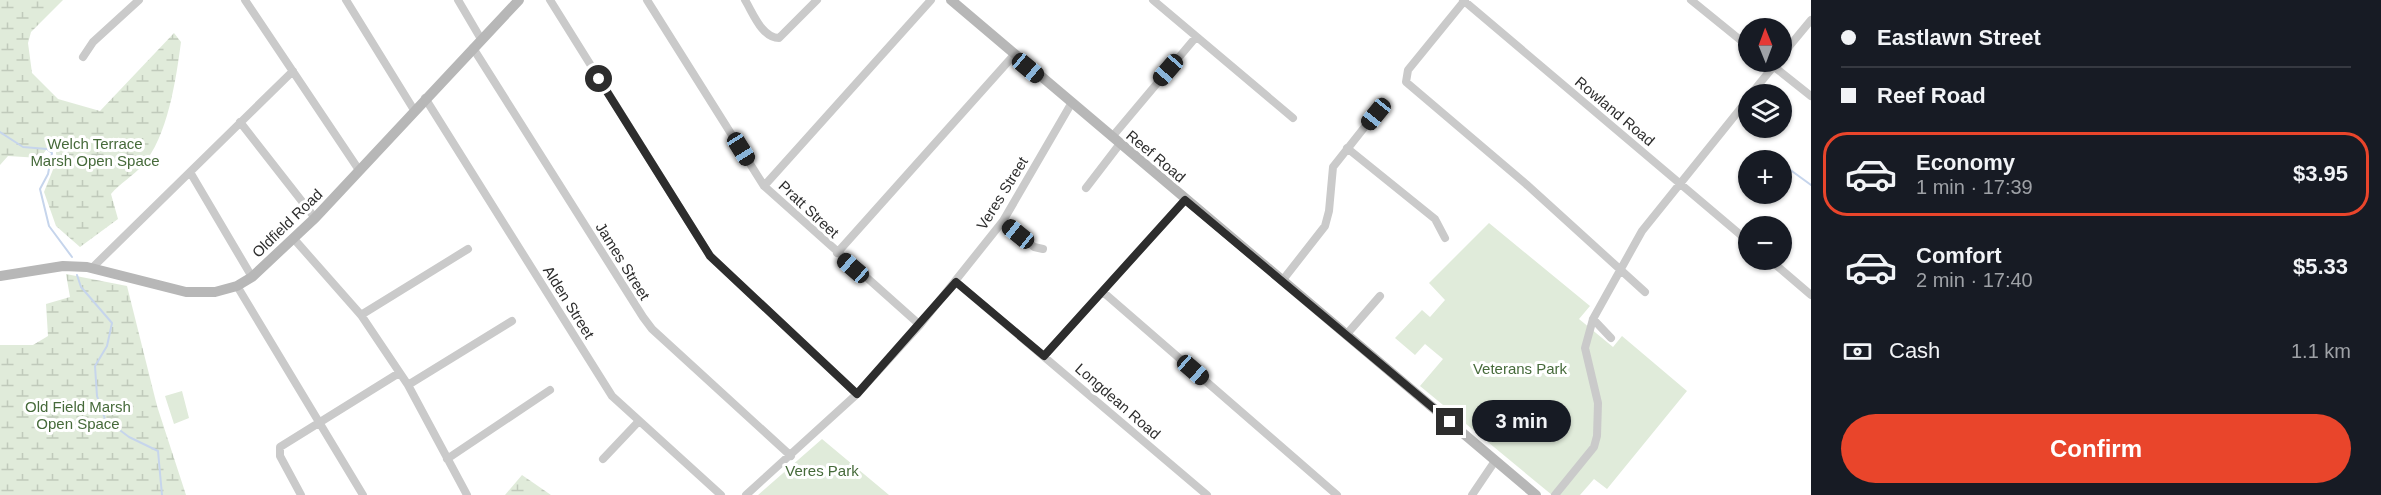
<!DOCTYPE html>
<html lang="en">
<head>
<meta charset="utf-8">
<style>
  body { margin:0; font-family:Arial,sans-serif; background:#242831; color:#f1f3f6; height:100vh; display:flex; flex-direction:column; font-size:22px; white-space:nowrap }
  * { box-sizing:border-box; margin:0 }
  p { font-size:20px; color:#9ea1a6 }
  .icon { flex:none; width:33px; height:33px; fill:none; stroke:currentColor; stroke-width:2; stroke-linecap:round; stroke-linejoin:round }
  .map { position:relative; flex:1; overflow:hidden }
  .drawer { display:flex; flex-direction:column; background:#171b24; width:570px }
  .drawer>* { flex:none }
  .guide { display:grid; align-content:center; height:132px; padding:0 30px; background:#171b24 }
  .needle { width:39px; rotate:359deg }
  .tools { position:absolute; left:1738px; top:18px; display:grid; gap:12px }
  .tools a { display:grid; place-items:center; width:54px; height:54px; border-radius:50%; background:#171b24; box-shadow:0 2px 4px #0004; font-size:30px }
  .end { position:absolute; width:27px; height:27px; margin:-14px; border:8px solid #2d2d2d; background:#fff; box-shadow:0 0 0 3px #fff }
  .from { border-radius:50% }
  .bubble { position:absolute; height:42px; border-radius:21px; background:#171b24; box-shadow:0 2px 4px #0004; font-size:20px; font-weight:700; line-height:42px; text-align:center }
  .car { position:absolute; width:18px; height:36px; margin:-18px -9px; border-radius:8px; box-shadow:0 0 4px 2px #0007; background:linear-gradient(#222 24%,#8ab4d8 0 40%,#222 0 76%,#8ab4d8 0 86%,#222 0) }
  .guide b { display:flex; align-items:center; gap:21px; height:57px; font-size:22px }
  .guide b+b { border-top:2px solid #363941 }
  .guide i { width:15px; height:15px; background:#f1f3f6 }
  ul { padding:0; list-style:none }
  li { display:flex; align-items:center; gap:18px; height:84px; margin:0 12px 9px; padding:0 18px; border:3px solid transparent; border-radius:24px }
  li div { flex:1 }
  li b { display:block; font-size:22px }
  li em { font-style:normal; font-weight:700 }
  li.current { border-color:#e9452b }
  li>.icon { width:54px; height:54px; stroke-width:1.5 }
  .pay { display:flex; align-items:center; gap:15px; height:66px; padding:0 30px; font-size:22px }
  .pay p { margin-inline-start:auto }
  .action { display:flex; gap:12px; margin-top:auto; padding:12px 30px }
  .action a { flex:1; height:69px; border-radius:36px; background:#e9452b; color:#fff; font-size:24px; font-weight:700; line-height:69px; text-align:center }
  main { display:flex; flex:1; min-height:0 }
  .map>svg:first-child { display:block }
  .wetland { fill:url(#wetland-marsh) }
  .park { fill:#e0ebda }
  .lines { fill:none; stroke-linecap:round; stroke-linejoin:round }
  .stream { stroke:#c6d5ec; stroke-width:2 }
  .street { stroke:#cacaca; stroke-width:8 }
  .secondary { stroke:#b7b7b7; stroke-width:10 }
  .route { stroke:#2d2d2d; stroke-width:8 }
  .labels { text-anchor:middle; dominant-baseline:central; stroke-width:6; stroke-linejoin:round; paint-order:stroke }
  .street-label { font-size:15px; fill:#2d2d2d; stroke:#fff }
  .park-label { font-size:15px; fill:#466a3a; stroke:#fff }
</style>
</head>
<body>
<main>
<div class="map">
<svg width="1811" height="495" viewBox="0 0 1811 495">
  <defs>
    <pattern id="wetland-marsh" width="20" height="14" patternUnits="userSpaceOnUse" patternTransform="scale(1.5)"><rect width="20" height="14" fill="#e0ebda"/><path d="M1 5h8M5 5V1M11 12h8M15 12V8" fill="none" stroke="#c0cabb"/></pattern>
  </defs>
  <rect width="100%" height="100%" fill="#fff"/>
  <path class="wetland" d="M0,0H63L31,32L28,43L32,73L58,99L100,111L174,33L181,42C176,79 168,137 142,166C133,176 120,183 111,194L118,219L80,247L56,226L44,192L56,162V151L49,146L40,158L8,156L0,165Z
    M66,274L127,286L157,406L186,495H0V345H33L48,336L46,304L70,297Z
    M522,475L551,495H505Z"/>
  <path class="park" d="M1489,223L1590,306L1579,319L1613,347L1622,336L1687,391L1607,489L1594,479L1580,495H1552L1420,386L1443,359L1425,344L1415,355L1395,338L1422,310L1430,317L1445,300L1429,283Z
    M182,391L189,418L174,424L165,396Z
    M822,439L889,495H758Z"/>
  <g class="lines">
    <path class="stream" d="M0,132L23,147L47,149L52,153L48,174L40,189L49,226L72,257
      M1789,169L1811,185
      M77,275L81,287L112,323L107,346L95,366L97,396L105,419L129,437L158,451L162,495"/>
    <path class="street" d="M245,0L359,170
      M346,0L414,110
      M458,0L481,39
      M550,0L710,256L857,394
      M647,0L764,186L920,325
      M745,0C753,13 762,38 779,38L817,0
      M1153,0L1293,118
      M1463,0L1749,242
      M1465,0L1408,70L1406,82L1526,184L1645,292
      M1691,0L1749,47
      M473,48L643,317L652,329L791,456
      M1782,55L1811,20
      M83,57L93,42L139,0
      M1768,62L1811,96
      M1751,94L1777,62
      M425,98L612,396L721,495
      M240,122L315,218
      M1112,137L1196,37
      M1347,148L1435,219L1445,238
      M190,172L252,277
      M764,186L931,0
      M1086,188L1119,145
      M1003,221L1034,247L1043,249
      M294,239L361,315L408,385L467,495
      M837,253L1014,55
      M1770,260L1811,295
      M93,267L293,71
      M1282,281L1325,226L1329,211L1333,167L1375,114
      M956,282L1207,495
      M237,286L363,495
      M1103,292L1337,495
      M361,315L468,249
      M1593,319L1611,338
      M1346,335L1380,296
      M1044,356L1185,200
      M408,385L512,321
      M447,459L550,390
      M603,459L639,421
      M301,495L280,456V447L399,373
      M746,495L857,394L920,325L1003,221L1071,104
      M1472,495L1495,461
      M1555,495L1594,447L1597,436L1598,403L1585,348L1593,319L1642,231L1749,98"/>
    <path class="secondary" d="M951,0L1536,495
      M0,276L63,266L87,267L186,292H215L237,286L252,277L315,218L519,0"/>
  </g>
  <g class="lines">
    <path class="route" d="M599,79L710,256L857,394L956,282L1044,356L1185,200L1450,422"/>
  </g>
  <g class="labels">
    <g class="street-label">
      <text transform="translate(1615 111) rotate(40)">Rowland Road</text>
      <text transform="translate(1156 156) rotate(40)">Reef Road</text>
      <text transform="translate(1002 193) rotate(-58)">Veres Street</text>
      <text transform="translate(809 209) rotate(43)">Pratt Street</text>
      <text transform="translate(287 223) rotate(-44)">Oldfield Road</text>
      <text transform="translate(623 261) rotate(58)">James Street</text>
      <text transform="translate(569 302) rotate(58)">Alden Street</text>
      <text transform="translate(1118 401) rotate(41)">Longdean Road</text>
    </g>
    <g class="park-label">
      <text x="95" y="143">Welch Terrace<tspan x="95" dy="17">Marsh Open Space</tspan></text>
      <text x="1520" y="368">Veterans Park</text>
      <text x="78" y="406">Old Field Marsh<tspan x="78" dy="17">Open Space</tspan></text>
      <text x="822" y="470">Veres Park</text>
    </g>
  </g>
</svg>
<div class="tools">
<a><svg class="needle" viewBox="-14 -14 28 28"><path d="M0-13l5 13h-10z" fill="#e53935"/><path d="M0 13l5-13h-10z" fill="#9ea1a6"/></svg></a>
<a><svg class="icon" aria-label="layers" viewBox="0 0 24 24"><path d="M12 4l9 5-9 5-9-5zM3 14l9 5 9-5"/></svg></a>
<a>+</a>
<a>−</a>
</div>
<i class="end from" style="left:599px;top:79px"></i>
<i class="end" style="left:1450px;top:422px"></i>
<div class="bubble" style="left:1472px;top:400px;width:99px">3 min</div>
<i class="car" style="left:1028px;top:68px;rotate:130deg"></i>
<i class="car" style="left:1168px;top:70px;rotate:221deg"></i>
<i class="car" style="left:1376px;top:114px;rotate:219deg"></i>
<i class="car" style="left:741px;top:149px;rotate:148deg"></i>
<i class="car" style="left:1018px;top:234px;rotate:309deg"></i>
<i class="car" style="left:853px;top:268px;rotate:311deg"></i>
<i class="car" style="left:1193px;top:370px;rotate:131deg"></i>
</div>
<section class="drawer">
<div class="guide">
<b><i class="from"></i>Eastlawn Street</b>
<b><i></i>Reef Road</b>
</div>
<ul>
<li class="current"><svg class="icon" aria-label="car" viewBox="0 0 24 24"><path d="M5 17H2v-5l4-1 3-4h7l3 4 3 1v5h-3M9 17h6M6 11h13"/><circle cx="7" cy="17" r="2"/><circle cx="17" cy="17" r="2"/></svg><div><b>Economy</b><p>1 min · 17:39</p></div><em>$3.95</em></li>
<li><svg class="icon" aria-label="car" viewBox="0 0 24 24"><path d="M5 17H2v-5l4-1 3-4h7l3 4 3 1v5h-3M9 17h6M6 11h13"/><circle cx="7" cy="17" r="2"/><circle cx="17" cy="17" r="2"/></svg><div><b>Comfort</b><p>2 min · 17:40</p></div><em>$5.33</em></li>
</ul>
<div class="pay"><svg class="icon" aria-label="cash" viewBox="0 0 24 24"><path d="M3 7h18v10H3z"/><circle cx="12" cy="12" r="2"/></svg>Cash<p>1.1 km</p></div>
<div class="action"><a>Confirm</a></div>
</section>
</main>
</body>
</html>
